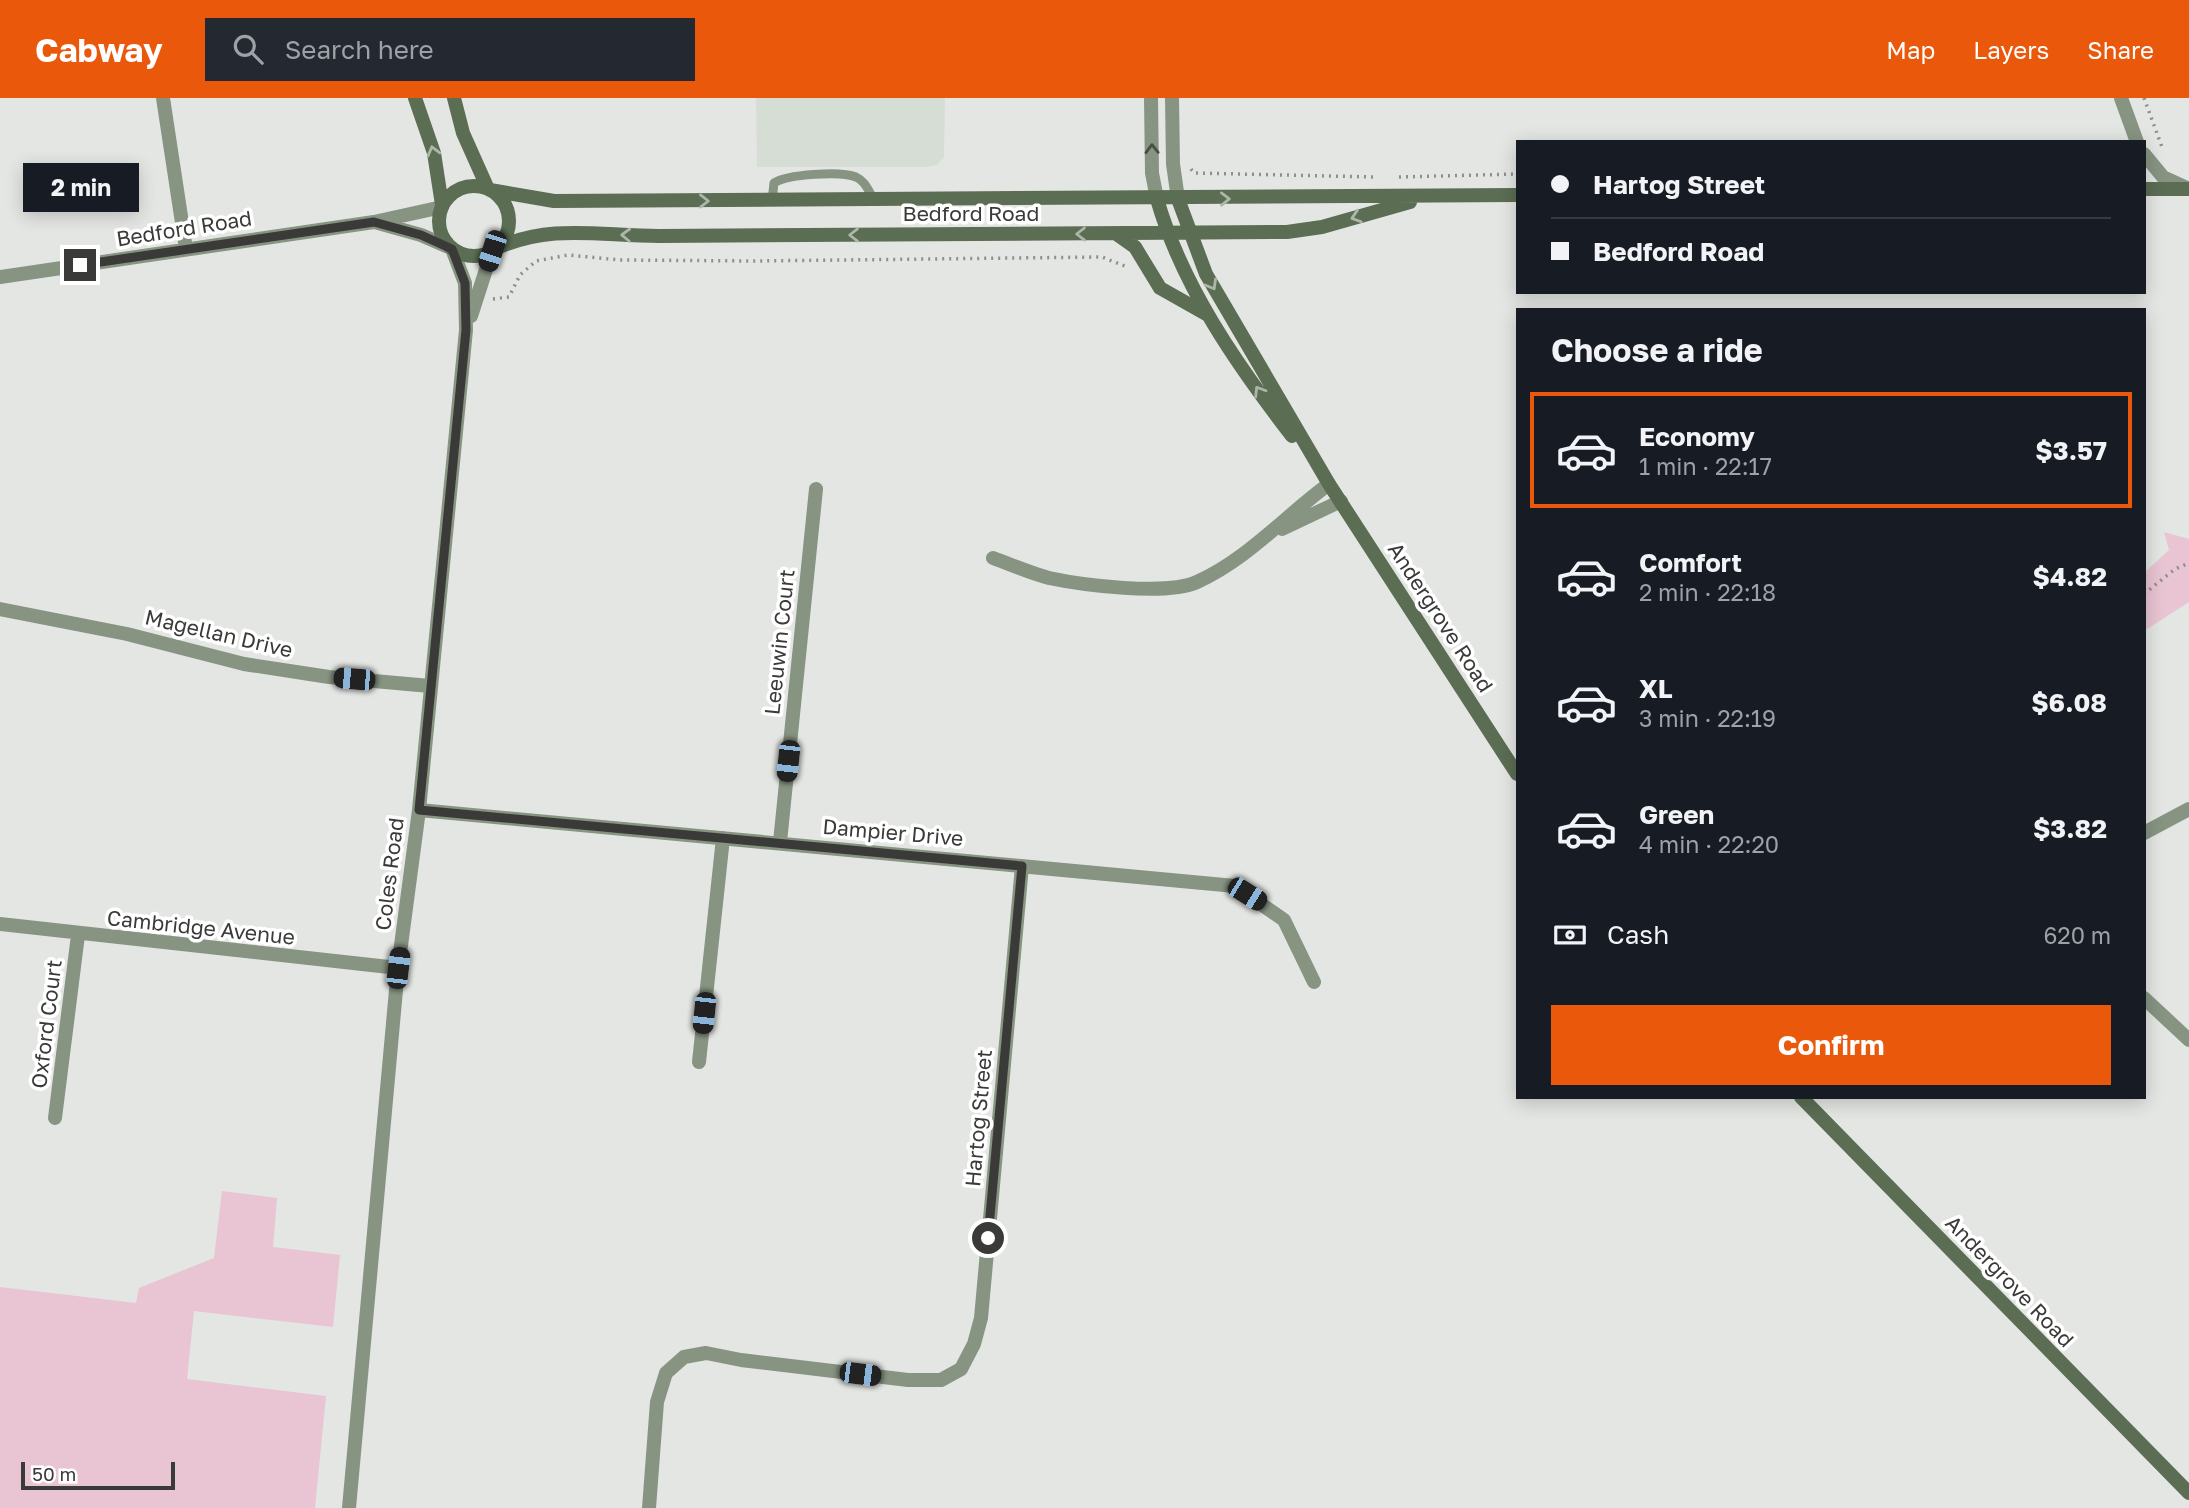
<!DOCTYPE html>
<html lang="en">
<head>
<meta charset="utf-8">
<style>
  body { margin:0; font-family:"Golos Text",sans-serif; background:#242831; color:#f1f3f6; height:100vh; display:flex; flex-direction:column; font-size:26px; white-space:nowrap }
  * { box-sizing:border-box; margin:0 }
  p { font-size:23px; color:#9ea1a6 }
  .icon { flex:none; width:38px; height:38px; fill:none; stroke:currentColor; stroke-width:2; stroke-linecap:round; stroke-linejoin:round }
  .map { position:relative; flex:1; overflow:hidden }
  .side { position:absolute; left:1516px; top:210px; width:630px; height:791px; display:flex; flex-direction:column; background:#171b24; border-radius:0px; box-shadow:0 4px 18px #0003 }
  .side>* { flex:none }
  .banner { position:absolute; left:1516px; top:42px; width:630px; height:154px; border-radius:0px; box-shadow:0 4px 18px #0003; display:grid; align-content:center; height:154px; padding:0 35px; background:#171b24 }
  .scale { position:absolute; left:21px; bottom:18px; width:154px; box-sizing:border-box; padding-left:7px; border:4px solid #3a3b39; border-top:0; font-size:19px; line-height:24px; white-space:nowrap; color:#3a3b39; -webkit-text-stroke:5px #fff; paint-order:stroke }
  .end { position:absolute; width:32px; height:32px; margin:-16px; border:9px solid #3a3b39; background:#fff; box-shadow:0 0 0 4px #fff }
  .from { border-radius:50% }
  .bubble { position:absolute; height:49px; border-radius:0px; background:#171b24; box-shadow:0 4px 18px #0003; font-size:23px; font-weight:700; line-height:49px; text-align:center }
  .car { position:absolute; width:21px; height:42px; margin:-21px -10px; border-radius:9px; box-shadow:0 0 5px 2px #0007; background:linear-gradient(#222 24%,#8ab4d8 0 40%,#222 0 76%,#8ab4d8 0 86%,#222 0) }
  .banner b { display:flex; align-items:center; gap:24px; height:66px; font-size:26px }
  .banner b+b { border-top:2px solid #363941 }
  .banner i { width:18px; height:18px; background:#f1f3f6 }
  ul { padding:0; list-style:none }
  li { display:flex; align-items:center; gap:21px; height:116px; margin:0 14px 10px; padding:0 21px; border:4px solid transparent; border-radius:0px }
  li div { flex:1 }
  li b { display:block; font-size:26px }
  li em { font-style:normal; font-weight:700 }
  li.selected { border-color:#ea580c }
  li>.icon { width:63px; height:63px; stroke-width:1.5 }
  h2 { padding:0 35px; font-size:32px; line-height:84px }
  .pay { display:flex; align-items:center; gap:18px; height:77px; padding:0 35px; font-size:26px }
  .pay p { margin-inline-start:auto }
  .cta { display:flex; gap:14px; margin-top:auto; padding:14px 35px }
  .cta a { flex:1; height:80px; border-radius:0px; background:#ea580c; color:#fff; font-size:28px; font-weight:700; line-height:80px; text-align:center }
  header { display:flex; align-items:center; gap:42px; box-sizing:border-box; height:98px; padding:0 35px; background:#ea580c; color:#fff }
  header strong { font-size:33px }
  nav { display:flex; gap:38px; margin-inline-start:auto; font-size:24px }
  .search { width:490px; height:63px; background:#242831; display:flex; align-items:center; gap:18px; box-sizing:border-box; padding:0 24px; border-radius:0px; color:#9ea1a6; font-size:26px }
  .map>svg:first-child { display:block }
  .built { fill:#d6ddd4 }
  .green { fill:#e9c4d3 }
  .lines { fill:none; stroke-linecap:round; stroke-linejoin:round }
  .path { stroke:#8e8f8d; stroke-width:3.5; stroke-dasharray:2 5; stroke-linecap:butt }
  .lane { stroke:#879482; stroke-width:9 }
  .street { stroke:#879482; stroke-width:14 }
  .secondary { stroke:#5b6d53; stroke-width:14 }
  .oneway { stroke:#494d48 }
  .oneway2 { stroke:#adb6a9 }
  .route { stroke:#3a3b39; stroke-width:9 }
  .labels { text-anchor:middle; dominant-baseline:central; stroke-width:7; stroke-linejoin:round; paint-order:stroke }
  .street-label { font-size:21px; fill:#3a3b39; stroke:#fff }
</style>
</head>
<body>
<header>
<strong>Cabway</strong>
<div class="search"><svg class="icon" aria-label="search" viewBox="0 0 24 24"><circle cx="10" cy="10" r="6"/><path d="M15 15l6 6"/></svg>Search here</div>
<nav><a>Map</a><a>Layers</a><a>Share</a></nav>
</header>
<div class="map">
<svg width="2189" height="1410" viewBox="0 0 2189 1410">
  <rect width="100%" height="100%" fill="#e4e6e3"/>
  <path class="built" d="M756,0H945L944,59L937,67L927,69H757Z"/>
  <path class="green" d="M2164,434L2189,441V504L2144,533V475L2169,452Z
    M222,1093L277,1100L273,1149L340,1157L333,1229L194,1213L187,1281L326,1298L315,1410H0V1189L136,1205L139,1190L214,1160Z"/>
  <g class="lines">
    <path class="path" d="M2144,0L2162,49
      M1191,71L1194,75L1374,79
      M1399,79L1517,76
      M493,201L509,199L520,177L536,163L568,157L620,162L755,163L1102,159L1127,169
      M2144,496L2175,471L2189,465"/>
    <path class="lane" d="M772,103L774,85C787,76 841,73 856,79C865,83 868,92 873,100"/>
    <path class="street" d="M163,0L186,151
      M1151,0L1152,75L1157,101
      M1172,0L1173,66L1178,101
      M2121,0L2137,44
      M2144,56L2163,79L2189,91
      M378,125L421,137L451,150
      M0,179L374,124L442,109
      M471,218L492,153
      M1282,431L1341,403
      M993,460C1012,467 1030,475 1049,480C1082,487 1166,498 1197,484C1248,461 1285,418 1329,386
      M0,511L127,536L244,566L329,579L430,588
      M419,712L1235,788L1284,822L1314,884
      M2144,735L2189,711
      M780,744L816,391
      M0,826L398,870
      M2144,900L2189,942
      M699,964L723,740
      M55,1020L78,837
      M349,1410L398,870L419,712L466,232L465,185L452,151
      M649,1410L657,1304L666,1275L684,1259L706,1255L741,1262L908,1282H941L961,1271L974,1246L981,1220L1022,768"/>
    <path class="secondary" d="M415,0L434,55L442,107
      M454,0L463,35L488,91
      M439 123a35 35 0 1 1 70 0a35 35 0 1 1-70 0Z
      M2144,91H2189
      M490,92L554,103L1517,97
      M1157,101C1182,188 1237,267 1292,338
      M1178,101L1206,176L1329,386L1517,676
      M1118,137L1135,149L1160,190L1206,216
      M495,151C551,125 599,138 659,138L1287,134L1322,129L1410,104
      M1801,999L2189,1395"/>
  </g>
  <defs><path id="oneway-chevron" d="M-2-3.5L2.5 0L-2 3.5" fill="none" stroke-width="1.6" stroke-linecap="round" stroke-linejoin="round" transform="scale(1.75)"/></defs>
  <use class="oneway" href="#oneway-chevron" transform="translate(1152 51) rotate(-91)"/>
  <g class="oneway2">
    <use href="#oneway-chevron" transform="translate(433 53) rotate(-105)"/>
    <use href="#oneway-chevron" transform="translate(1225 101) rotate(-1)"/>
    <use href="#oneway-chevron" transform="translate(704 103)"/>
    <use href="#oneway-chevron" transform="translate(1356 119) rotate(162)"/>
    <use href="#oneway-chevron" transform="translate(1081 136) rotate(180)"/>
    <use href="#oneway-chevron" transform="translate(626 137) rotate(-178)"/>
    <use href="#oneway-chevron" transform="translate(854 137) rotate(180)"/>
    <use href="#oneway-chevron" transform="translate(1212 187) rotate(60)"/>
    <use href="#oneway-chevron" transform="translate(1259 293) rotate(-122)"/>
  </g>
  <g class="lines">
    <path class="route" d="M80,167L374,124L421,137L452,151L465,185L466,232L419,712L1022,768L988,1140"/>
  </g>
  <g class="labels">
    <g class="street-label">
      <text x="971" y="115">Bedford Road</text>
      <text transform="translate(184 130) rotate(-9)">Bedford Road</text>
      <text transform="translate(1441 519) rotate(57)">Andergrove Road</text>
      <text transform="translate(219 535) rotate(13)">Magellan Drive</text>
      <text transform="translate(779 544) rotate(-84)">Leeuwin Court</text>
      <text transform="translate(893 734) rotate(5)">Dampier Drive</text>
      <text transform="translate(389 776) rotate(-83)">Coles Road</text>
      <text transform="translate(201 829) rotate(6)">Cambridge Avenue</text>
      <text transform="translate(46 926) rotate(-83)">Oxford Court</text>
      <text transform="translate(978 1020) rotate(-85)">Hartog Street</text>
      <text transform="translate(2010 1183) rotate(46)">Andergrove Road</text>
    </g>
  </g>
</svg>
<div class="scale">50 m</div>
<i class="end from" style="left:988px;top:1140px"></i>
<i class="end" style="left:80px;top:167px"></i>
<div class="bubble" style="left:23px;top:65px;width:116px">2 min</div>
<i class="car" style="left:492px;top:153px;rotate:198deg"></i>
<i class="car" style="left:354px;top:581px;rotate:275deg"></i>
<i class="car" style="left:788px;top:663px;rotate:186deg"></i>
<i class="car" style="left:1247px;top:796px;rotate:122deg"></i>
<i class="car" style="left:398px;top:870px;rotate:7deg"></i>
<i class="car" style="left:704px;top:915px;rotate:186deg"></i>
<i class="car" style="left:860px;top:1276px;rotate:97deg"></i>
<div class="banner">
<b><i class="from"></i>Hartog Street</b>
<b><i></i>Bedford Road</b>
</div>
<section class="side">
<h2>Choose a ride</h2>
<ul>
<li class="selected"><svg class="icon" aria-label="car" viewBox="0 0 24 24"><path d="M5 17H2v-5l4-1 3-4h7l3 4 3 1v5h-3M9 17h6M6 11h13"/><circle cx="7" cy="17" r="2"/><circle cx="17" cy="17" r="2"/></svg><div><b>Economy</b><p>1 min · 22:17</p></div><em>$3.57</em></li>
<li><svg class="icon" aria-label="car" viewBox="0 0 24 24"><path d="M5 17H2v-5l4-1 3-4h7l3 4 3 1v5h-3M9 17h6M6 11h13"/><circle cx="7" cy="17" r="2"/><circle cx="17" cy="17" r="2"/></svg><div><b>Comfort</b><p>2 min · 22:18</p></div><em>$4.82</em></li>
<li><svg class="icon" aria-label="car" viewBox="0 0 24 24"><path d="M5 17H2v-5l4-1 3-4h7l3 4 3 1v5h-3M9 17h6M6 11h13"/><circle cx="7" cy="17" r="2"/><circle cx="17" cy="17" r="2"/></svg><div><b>XL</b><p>3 min · 22:19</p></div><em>$6.08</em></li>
<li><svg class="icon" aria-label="car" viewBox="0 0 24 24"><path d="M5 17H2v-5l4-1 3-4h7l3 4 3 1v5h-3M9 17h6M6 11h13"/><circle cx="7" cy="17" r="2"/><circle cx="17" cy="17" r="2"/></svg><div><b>Green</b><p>4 min · 22:20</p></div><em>$3.82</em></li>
</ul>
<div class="pay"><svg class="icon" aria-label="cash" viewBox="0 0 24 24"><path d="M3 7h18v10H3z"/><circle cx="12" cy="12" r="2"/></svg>Cash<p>620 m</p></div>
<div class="cta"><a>Confirm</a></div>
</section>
</div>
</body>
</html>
